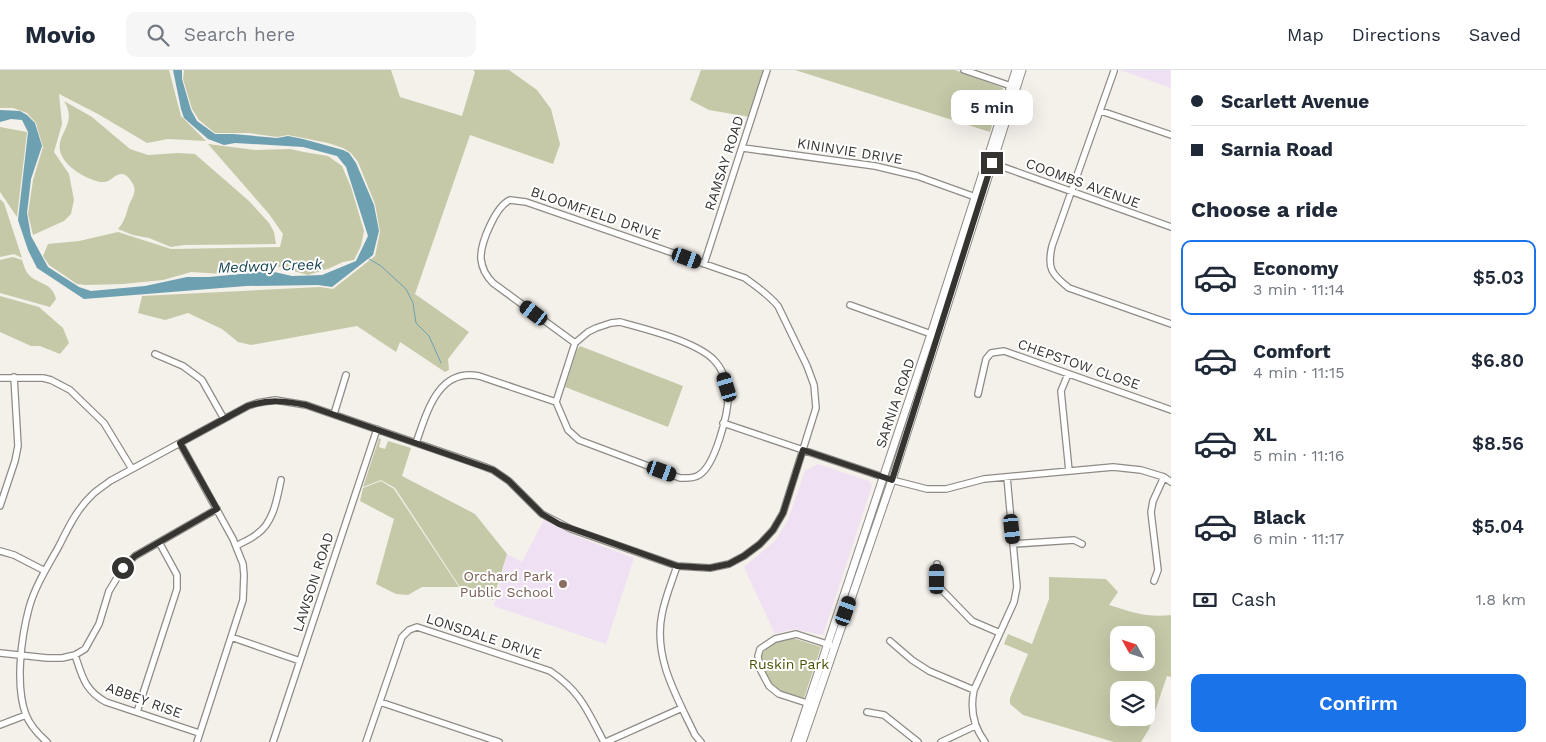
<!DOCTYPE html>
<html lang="en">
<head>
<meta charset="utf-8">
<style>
  body { margin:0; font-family:"Work Sans",sans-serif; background:#f6f6f7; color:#1f2937; height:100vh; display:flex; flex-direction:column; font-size:19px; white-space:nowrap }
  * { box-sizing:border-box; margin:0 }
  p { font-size:16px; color:#747a83 }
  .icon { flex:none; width:28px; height:28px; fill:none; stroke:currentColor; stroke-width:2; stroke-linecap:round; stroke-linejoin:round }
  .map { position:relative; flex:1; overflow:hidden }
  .details { display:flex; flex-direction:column; background:#fff; width:375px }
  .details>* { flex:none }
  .guide { display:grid; align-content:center; height:110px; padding:0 20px; background:#fff }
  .needle { width:32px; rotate:310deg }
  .buttons { position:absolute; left:1110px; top:556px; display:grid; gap:10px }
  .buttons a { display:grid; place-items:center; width:45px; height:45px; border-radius:10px; background:#fff; box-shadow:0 5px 20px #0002; font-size:25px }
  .end { position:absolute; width:22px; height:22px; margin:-11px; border:6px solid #353431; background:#fff; box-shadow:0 0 0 2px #fff }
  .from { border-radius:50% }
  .bubble { position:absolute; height:35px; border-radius:10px; background:#fff; box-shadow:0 5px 20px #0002; font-size:16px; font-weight:600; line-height:35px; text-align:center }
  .car { position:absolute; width:15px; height:30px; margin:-15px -8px; border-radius:6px; box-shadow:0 0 4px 1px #0007; background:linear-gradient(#222 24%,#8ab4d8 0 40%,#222 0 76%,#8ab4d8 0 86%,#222 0) }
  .guide b { display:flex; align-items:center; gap:18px; height:48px; font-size:19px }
  .guide b+b { border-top:1px solid #e0e1e3 }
  .guide i { width:12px; height:12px; background:#1f2937 }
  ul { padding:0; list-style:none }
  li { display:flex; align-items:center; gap:15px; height:75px; margin:0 10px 8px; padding:0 10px; border:2px solid transparent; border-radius:10px }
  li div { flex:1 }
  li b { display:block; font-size:19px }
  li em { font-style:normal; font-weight:600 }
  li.active { border-color:#1a73e8 }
  li>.icon { width:45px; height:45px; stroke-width:1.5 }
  h2 { padding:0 20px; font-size:22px; line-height:60px }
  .pay { display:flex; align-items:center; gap:12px; height:55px; padding:0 20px; font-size:19px }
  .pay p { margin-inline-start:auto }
  .cta { display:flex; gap:10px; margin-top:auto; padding:10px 20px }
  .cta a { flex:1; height:58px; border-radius:10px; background:#1a73e8; color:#fff; font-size:20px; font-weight:600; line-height:58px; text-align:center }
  header { display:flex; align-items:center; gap:30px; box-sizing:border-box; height:70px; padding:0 25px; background:#fff; border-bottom:1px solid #e0e1e3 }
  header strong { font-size:24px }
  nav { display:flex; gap:28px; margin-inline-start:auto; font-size:18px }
  .search { width:350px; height:45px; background:#f6f6f7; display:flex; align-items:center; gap:12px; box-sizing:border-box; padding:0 18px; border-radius:10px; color:#747a83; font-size:19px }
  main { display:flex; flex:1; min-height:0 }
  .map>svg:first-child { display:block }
  .education { fill:#f0e0f3 }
  .green { fill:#c6c9a8; fill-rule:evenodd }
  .water { fill:#6da0b0 }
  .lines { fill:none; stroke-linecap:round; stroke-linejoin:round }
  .stream { stroke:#6da0b0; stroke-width:1 }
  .minor-casing { stroke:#8f8b86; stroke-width:8 }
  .major-casing { stroke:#8f8b86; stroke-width:9 }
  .minor { stroke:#fff; stroke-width:5.5 }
  .major { stroke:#fff; stroke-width:7 }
  .route { stroke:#353431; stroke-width:6 }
  .education-dot { fill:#8d6e63; stroke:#fff; stroke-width:2 }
  .labels { text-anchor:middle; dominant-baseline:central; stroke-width:4; stroke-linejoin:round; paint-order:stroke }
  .street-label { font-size:14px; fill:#353431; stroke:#fff }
  .education-label { font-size:14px; fill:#785e54; stroke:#fff; text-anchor:end }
  .park-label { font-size:14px; fill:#4d5004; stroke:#fff }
  .water-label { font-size:15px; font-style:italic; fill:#103f4c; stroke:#fff }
</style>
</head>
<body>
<header>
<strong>Movio</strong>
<div class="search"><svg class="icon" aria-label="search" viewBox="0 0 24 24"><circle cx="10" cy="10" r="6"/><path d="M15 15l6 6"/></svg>Search here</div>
<nav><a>Map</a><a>Directions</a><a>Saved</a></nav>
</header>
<main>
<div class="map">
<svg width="1171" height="672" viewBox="0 0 1171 672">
  <rect width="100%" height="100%" fill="#f4f0ea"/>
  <path class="education" d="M1120,0H1171V18Z
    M818,394L869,411L872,416L823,565L792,559L775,564L744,497L775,471L788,450L805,401Z
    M544,450L575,466L634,488L606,574L494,536L507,484L522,492Z"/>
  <path class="green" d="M0,0H169L181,46L206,71L168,69L147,73L98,44L59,24L62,54L54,82L69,104L74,130L71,144L64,151L33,165L28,144L33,110L43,77L39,64L36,53L27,43L13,38H0Z
    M184,0H391L400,27L462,46L475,2L473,0H509L537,20L551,39L560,74L553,94L470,65L415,224L469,262L448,289L449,300L445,302L400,272L396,282L357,256L251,275L238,272L222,259L188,243L165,250L138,243L142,226L320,217L333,219L375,186L380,162L375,134L358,92L351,83L343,78L328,73L288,65L277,67L249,63H215L199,50L192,39L183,9Z
    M701,0H766L750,47L709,40L690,30Z
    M795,0H955L1003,18L990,62Z
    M64,31L92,47L130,79L148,85L178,83L195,84L249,131L269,153L274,162L276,174L184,175L171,177L149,168L133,165L118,159C125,151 126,144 129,135C133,126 138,120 131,111C129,108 126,104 122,104C115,104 111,111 105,112C92,113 69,99 63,88C50,66 80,56 64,31Z
    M0,57L27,62L17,147L0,122Z
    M208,74L255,80L290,79L304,82L328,86L342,96L351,117L364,161L361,176L354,190L343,192L330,198L308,205L275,196L223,204L191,202L163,210L123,214L85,215L77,214L49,195L43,186L48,174L79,171L118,162L171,179L280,177L283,164L269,144Z
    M0,129L4,133L22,188L14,184L0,187Z
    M13,187L22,190C24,195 25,201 29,205C39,215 52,212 56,229L50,237L0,223V190Z
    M0,226L39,237L63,258L69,273L60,284L40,276H31L0,262Z
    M580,276L683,316L668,357L565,317L577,280Z
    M379,368L381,369L379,377L385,379L388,371L411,378L402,406L475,444L507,484L493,530L460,517L395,418L381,410L363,417Z
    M381,411L394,419L459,517H422L408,525L396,524L376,514L394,449L360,431L363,418Z
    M1049,507L1106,509L1118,522L1109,535C1131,542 1148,548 1171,545V607L1167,606L1149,659L1141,672H1114L1023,645L1010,634V628L1028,584L1004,574L1008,564L1032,574L1049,529ZM1119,565H1146V592H1119ZM1119,620H1146V648H1119Z
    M793,568L821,577L804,628C795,627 785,625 778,620C772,617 769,610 766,605C752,580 772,571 793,568Z"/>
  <path class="water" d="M173,0H182V9L191,40L197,51L215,64H233L277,68L288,66L303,69L343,80L349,83L356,93L374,135L379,161L373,185L332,217L318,215L246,216L84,229L37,198L28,180L18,150L28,62L22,50L11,49L0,52V40L20,41L27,45L35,53L42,76L31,109L27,143L31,166L48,197L79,217L91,221L145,216L187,207H209L270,201L292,206L322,205L356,191L368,166L346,97L337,86L303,77L235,73L224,75L208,69L184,48L181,39Z"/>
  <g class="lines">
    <path class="stream" d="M369,189L381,196L406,219L413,233L416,253L429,266L441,293"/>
    <g class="minor-casing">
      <path id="minor" d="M964,0L1014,17
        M1114,1L1052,176C1047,198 1051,204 1069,218L1171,254
        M1101,41L1171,65
        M743,78L875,96L917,106L978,128
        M989,92L1171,157
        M704,194L767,0
        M850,235L934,265
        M620,252C646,259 694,271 713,289C722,298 727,311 728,324C729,342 715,396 699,405C693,409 687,408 680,408L579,370L568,360L556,332L575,273L588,262L596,258L611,253Z
        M155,284L183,296L202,310L224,349
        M1068,304L1061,321L1069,401
        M0,308H43L51,310L70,320L104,353L132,399
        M978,324L986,289L991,283L1004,281L1171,340
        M334,344L346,305
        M723,353L892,410L927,419H946L984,409L1113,397L1141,400L1164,407L1171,412
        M180,373L233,469L243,494L244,505L243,530L197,672
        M416,373C427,342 438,298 479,306L556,332
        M0,436L15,391L18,376L14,307
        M1014,474L1074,470L1082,474
        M236,476C243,472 251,469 257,464C274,452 277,428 281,410
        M0,481L14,485L45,501
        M937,494V509L941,519L972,551L1000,563
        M677,496C672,511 665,528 662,544C653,588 677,627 695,665L701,672
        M1154,511L1158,500L1151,442L1153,431L1164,407
        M231,567L300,591
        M890,571L912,590L929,601L974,620
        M0,583L47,588H62L75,585L85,579L99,554L109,521L123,498L135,486L217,439
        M75,585C82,606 85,621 106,632L199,663
        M380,632L499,672
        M810,634L779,624L769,616L760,599L758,586L760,579L775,569L796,564L830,575
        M137,642L177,519V505L159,472
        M867,642L884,645L918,672
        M0,655L26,645
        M47,672C39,665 30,655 26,645C15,616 21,568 29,538C35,516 48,496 59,476C68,458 77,439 92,425C97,420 104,416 110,411L248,336L257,333L275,330L306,335L480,395L493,400L509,411L542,444L571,459L677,496L710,498L729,494L744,486L760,474L773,460L783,443L816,338L814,315L807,296L778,236C768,224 757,217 745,208L526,132L510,130C496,136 480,173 481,189C482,199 486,206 493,213L575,273
        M273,672L377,359
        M366,672L402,567L409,560L417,557L550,601C581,622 587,640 604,672
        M606,672L682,638
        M941,672L975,656
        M985,672C973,656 970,639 974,620L1014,532L1017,517L1007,407"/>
    </g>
    <g class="major-casing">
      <path id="major" d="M795,672L931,264L1016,0
        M802,672L892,410L1022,0"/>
    </g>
    <use href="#minor" class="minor"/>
    <use href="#major" class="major"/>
  </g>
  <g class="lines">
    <path class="route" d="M123,498L135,486L217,439L180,373L248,336C268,329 286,331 306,335L493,400L509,411L542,444L559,454L677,496L710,498L729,494L744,486L760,474L773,460L783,443L803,380L892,410L992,93"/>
  </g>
  <circle class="education-dot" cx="563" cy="514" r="5"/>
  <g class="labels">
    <g class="street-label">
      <text transform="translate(850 81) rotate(9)">KININVIE DRIVE</text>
      <text transform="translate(724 93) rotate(-72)">RAMSAY ROAD</text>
      <text transform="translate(1083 113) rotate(20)">COOMBS AVENUE</text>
      <text transform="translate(596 143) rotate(19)">BLOOMFIELD DRIVE</text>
      <text transform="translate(1079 294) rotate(19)">CHEPSTOW CLOSE</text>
      <text transform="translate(895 333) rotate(-71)">SARNIA ROAD</text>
      <text transform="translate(313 512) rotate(-72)">LAWSON ROAD</text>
      <text transform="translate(484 566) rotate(18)">LONSDALE DRIVE</text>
      <text transform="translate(144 630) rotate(20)">ABBEY RISE</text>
    </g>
    <g class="education-label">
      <text x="553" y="506">Orchard Park<tspan x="553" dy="16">Public School</tspan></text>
    </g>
    <g class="park-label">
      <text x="789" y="594">Ruskin Park</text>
    </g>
    <g class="water-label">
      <text transform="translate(270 196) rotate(-2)">Medway Creek</text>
    </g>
  </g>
</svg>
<div class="buttons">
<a><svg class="needle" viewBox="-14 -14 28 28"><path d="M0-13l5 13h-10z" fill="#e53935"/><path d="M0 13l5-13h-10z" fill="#747a83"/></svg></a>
<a><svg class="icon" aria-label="layers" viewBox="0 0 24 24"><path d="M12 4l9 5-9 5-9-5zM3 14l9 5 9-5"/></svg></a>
</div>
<i class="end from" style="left:123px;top:498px"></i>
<i class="end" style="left:992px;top:93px"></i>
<div class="bubble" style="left:951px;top:20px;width:82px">5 min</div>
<i class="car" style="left:687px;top:188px;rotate:110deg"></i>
<i class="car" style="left:534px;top:243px;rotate:307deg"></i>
<i class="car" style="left:727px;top:317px;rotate:343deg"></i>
<i class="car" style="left:662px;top:401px;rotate:110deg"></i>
<i class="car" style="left:1012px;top:459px;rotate:174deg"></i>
<i class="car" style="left:937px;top:509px;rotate:0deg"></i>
<i class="car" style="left:846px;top:541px;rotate:19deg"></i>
</div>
<section class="details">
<div class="guide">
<b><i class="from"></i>Scarlett Avenue</b>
<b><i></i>Sarnia Road</b>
</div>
<h2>Choose a ride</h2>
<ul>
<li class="active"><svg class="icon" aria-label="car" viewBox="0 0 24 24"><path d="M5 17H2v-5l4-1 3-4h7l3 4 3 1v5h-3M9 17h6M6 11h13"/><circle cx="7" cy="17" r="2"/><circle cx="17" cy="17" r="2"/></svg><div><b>Economy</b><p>3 min · 11:14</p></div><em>$5.03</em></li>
<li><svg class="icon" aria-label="car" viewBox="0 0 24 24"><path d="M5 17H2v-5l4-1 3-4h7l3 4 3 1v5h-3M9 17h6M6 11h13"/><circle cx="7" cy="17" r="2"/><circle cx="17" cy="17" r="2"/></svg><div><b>Comfort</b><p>4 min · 11:15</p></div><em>$6.80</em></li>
<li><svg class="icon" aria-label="car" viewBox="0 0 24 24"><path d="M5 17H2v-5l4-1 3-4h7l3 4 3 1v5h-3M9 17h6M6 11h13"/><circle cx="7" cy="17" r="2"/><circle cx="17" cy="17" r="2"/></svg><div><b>XL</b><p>5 min · 11:16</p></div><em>$8.56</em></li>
<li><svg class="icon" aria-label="car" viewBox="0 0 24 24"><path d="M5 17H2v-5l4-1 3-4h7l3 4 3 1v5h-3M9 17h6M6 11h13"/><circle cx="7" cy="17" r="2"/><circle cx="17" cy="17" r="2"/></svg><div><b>Black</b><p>6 min · 11:17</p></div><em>$5.04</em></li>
</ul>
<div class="pay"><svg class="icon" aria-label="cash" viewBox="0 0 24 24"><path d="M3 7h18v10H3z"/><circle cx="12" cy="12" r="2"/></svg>Cash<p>1.8 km</p></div>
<div class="cta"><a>Confirm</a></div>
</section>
</main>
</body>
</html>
